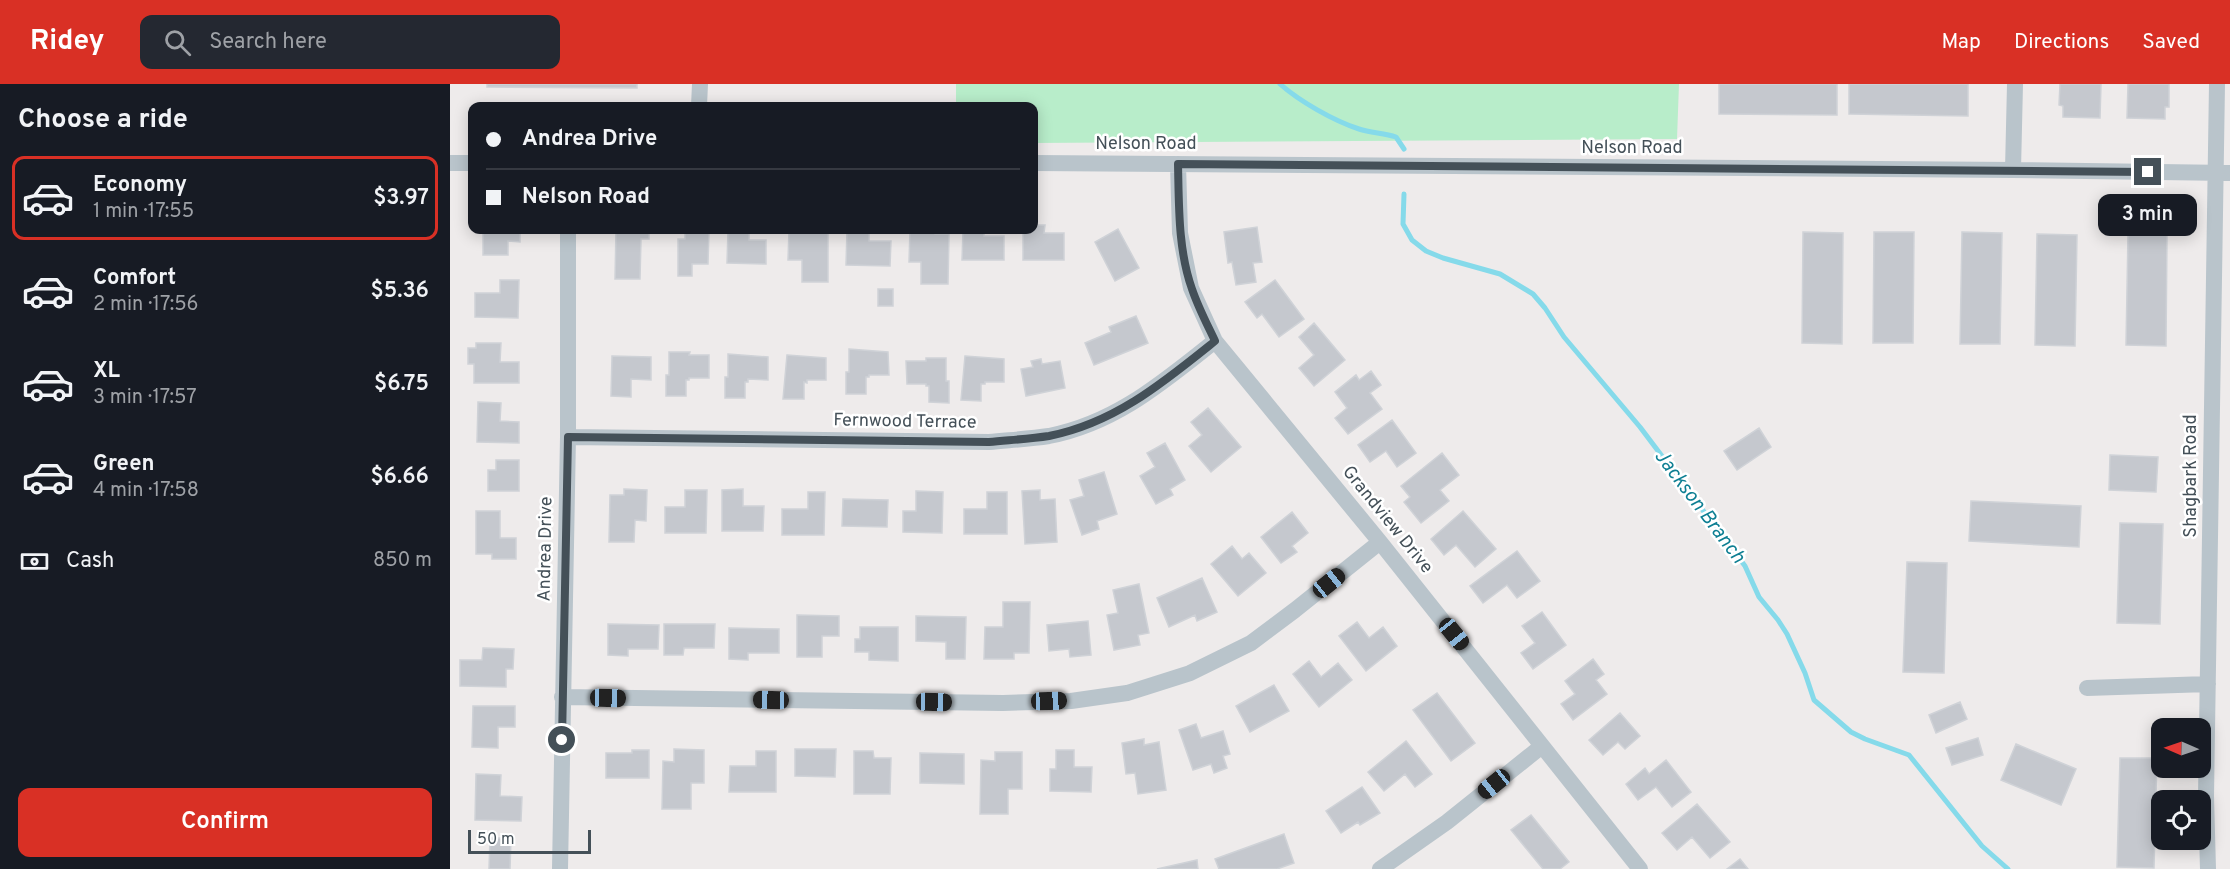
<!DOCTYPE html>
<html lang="en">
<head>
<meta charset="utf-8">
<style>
  body { margin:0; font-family:Overpass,sans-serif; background:#242831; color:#f1f3f6; height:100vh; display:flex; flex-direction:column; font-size:22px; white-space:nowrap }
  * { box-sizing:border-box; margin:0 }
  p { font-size:20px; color:#9ea1a6 }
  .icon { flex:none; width:33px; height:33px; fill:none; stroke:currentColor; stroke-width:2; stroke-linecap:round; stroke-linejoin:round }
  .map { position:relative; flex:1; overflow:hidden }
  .drawer { display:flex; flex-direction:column; background:#171b24; width:450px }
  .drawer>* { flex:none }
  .banner { position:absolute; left:18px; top:18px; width:570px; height:132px; border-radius:12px; box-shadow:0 3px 15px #0003; display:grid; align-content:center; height:132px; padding:0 18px; background:#171b24 }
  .needle { width:39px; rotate:272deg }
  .controls { position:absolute; left:1701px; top:634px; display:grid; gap:12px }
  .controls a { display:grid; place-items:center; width:60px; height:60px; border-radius:12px; background:#171b24; box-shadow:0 3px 15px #0003; font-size:30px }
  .scale { position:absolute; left:18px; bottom:15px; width:123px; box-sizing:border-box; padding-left:6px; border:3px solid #445058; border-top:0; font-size:16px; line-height:21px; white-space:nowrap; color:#445058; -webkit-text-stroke:4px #fff; paint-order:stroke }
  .end { position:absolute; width:27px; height:27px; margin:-14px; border:8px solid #445058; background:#fff; box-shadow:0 0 0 3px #fff }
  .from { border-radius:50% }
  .bubble { position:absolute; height:42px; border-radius:12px; background:#171b24; box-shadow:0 3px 15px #0003; font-size:20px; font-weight:600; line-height:42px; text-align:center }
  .car { position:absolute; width:18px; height:36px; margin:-18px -9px; border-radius:8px; box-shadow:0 0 4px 2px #0007; background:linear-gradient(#222 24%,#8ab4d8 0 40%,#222 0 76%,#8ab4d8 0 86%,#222 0) }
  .banner b { display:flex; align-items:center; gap:21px; height:57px; font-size:22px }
  .banner b+b { border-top:2px solid #363941 }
  .banner i { width:15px; height:15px; background:#f1f3f6 }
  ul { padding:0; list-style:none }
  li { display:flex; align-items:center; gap:18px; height:84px; margin:0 12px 9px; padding:0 6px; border:3px solid transparent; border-radius:12px }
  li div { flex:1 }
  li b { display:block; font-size:22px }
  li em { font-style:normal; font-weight:600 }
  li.on { border-color:#d93025 }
  li>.icon { width:54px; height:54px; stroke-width:1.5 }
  h2 { padding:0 18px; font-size:27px; line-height:72px }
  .pay { display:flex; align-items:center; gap:15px; height:66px; padding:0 18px; font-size:22px }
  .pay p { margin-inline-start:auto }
  .cta { display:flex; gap:12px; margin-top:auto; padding:12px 18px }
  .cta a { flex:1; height:69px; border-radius:12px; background:#d93025; color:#fff; font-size:24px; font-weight:600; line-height:69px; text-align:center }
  header { display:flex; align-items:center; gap:36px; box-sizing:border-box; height:84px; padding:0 30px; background:#d93025; color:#fff }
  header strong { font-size:28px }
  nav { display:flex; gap:33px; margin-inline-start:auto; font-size:21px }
  .search { width:420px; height:54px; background:#242831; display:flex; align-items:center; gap:15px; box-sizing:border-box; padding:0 21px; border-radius:12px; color:#9ea1a6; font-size:22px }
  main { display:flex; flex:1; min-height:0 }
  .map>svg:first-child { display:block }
  .green { fill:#b8edca }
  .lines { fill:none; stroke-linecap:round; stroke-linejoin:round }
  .stream { stroke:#85daea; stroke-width:5 }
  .building { fill:#c5c8ce; stroke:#cfd2d7; stroke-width:1.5 }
  .minor { stroke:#b9c4cb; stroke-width:16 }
  .route { stroke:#445058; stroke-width:8 }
  .labels { text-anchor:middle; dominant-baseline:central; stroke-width:5; stroke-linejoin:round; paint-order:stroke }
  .street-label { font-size:18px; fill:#445058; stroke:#fff }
  .water-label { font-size:20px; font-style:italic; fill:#0e7f93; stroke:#fff }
</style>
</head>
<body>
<header>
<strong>Ridey</strong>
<div class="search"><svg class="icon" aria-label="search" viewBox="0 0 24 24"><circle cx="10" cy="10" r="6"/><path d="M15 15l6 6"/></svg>Search here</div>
<nav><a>Map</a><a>Directions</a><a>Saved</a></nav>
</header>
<main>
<section class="drawer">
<h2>Choose a ride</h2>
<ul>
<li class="on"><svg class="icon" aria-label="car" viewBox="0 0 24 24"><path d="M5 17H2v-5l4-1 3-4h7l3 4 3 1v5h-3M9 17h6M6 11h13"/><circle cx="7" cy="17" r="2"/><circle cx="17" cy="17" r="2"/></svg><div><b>Economy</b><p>1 min · 17:55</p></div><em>$3.97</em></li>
<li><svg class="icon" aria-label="car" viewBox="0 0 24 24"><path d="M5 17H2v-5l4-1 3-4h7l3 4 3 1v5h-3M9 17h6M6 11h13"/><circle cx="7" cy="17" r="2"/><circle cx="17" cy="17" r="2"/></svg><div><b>Comfort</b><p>2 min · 17:56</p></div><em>$5.36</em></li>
<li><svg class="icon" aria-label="car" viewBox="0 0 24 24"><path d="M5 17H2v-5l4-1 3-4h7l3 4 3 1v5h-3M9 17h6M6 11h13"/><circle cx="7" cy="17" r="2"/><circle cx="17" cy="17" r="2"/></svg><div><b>XL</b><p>3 min · 17:57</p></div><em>$6.75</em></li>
<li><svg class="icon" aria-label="car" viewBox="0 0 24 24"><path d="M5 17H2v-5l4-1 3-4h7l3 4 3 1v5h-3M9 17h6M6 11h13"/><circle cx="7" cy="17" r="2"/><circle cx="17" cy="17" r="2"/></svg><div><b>Green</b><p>4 min · 17:58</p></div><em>$6.66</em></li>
</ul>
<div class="pay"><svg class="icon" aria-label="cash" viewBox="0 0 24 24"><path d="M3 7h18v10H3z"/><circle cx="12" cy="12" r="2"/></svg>Cash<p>850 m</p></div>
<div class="cta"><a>Confirm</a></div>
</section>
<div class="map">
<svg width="1780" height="785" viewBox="0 0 1780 785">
  <rect width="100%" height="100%" fill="#eeebeb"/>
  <path class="green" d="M506,0H1229L1227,55L584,59V22H506Z"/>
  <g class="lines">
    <path class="stream" d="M830,0C849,17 884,37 909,45C921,49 934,49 946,53L954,65
      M954,110L953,140L962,156L976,167L993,174L1050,190L1083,210L1095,224L1114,253L1190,343L1295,482L1309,513L1328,536L1337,550L1355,589L1364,616L1401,648L1415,655L1459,671L1532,762L1558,785"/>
  </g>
  <path class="building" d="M37,0H187V4L37,3Z
    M1269,0H1387V31L1269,30Z
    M1399,0H1518V32L1399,30Z
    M1610,0H1651L1650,34L1613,33V22L1609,21Z
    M1678,0H1719V23H1715V35L1677,34Z
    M584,141H595L594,149H614V176H573V146H584Z
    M807,143L812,178L803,179L806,198L786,201L782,178L778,179L774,148Z
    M668,145L689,184L665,197L645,158Z
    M33,146H70V158L58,157V171H33Z
    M166,146H199V155H191L190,195H165Z
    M235,146H259L258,180H242V192H228V155H235Z
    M278,146H299V156H316V180L277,179Z
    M339,146H364V148L378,149V198H352V176H338Z
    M397,146H419V157H441L440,182L396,181Z
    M460,146H485V150H499L498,200H471V178H459Z
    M513,146H534V152H554V176H512Z
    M1353,148L1393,149L1392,260L1352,259Z
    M1424,148H1464L1463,259H1423Z
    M1512,148L1552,149L1550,260H1510Z
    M1587,150L1627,151L1625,262L1585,261Z
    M1678,150L1717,151L1716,262L1676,261Z
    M50,196H69L68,234L25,233V209H50Z
    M825,196L854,235L829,253L812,230L807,234L795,218Z
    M428,205H443V222H428Z
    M686,232L698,259L644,281L635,259L661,248L659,243Z
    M864,239L895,276L864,302L849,284L864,271L849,253Z
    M26,259H51L50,278H69V299H24V280H18V264H26Z
    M399,265L438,268L439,291H419V293H416V310H396V288H399Z
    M219,268H240L239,271H259V294H239V296H236V312H216V291H219Z
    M278,270L318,273V296L298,295V298H295V314H275V293H278Z
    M337,271L376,274V296H357V299L354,298V315H333Z
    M162,272L201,273V296L181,295V313L161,312Z
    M515,272L554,275V298H535V300H531V317L511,316Z
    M476,274H496V297H499V319L479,318V302H476V300H457L456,277H476Z
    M591,275L592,280L610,277L615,304L576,312L571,285L583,283L581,277Z
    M921,287L931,301L920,309L932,325L898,350L885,334L897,324L885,308L906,291L909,296Z
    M28,318L51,319L50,337L69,338V359L27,358Z
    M758,324L791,363L761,388L739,362L752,351L741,338Z
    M942,336L966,369L947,383L936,367L920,378L908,361Z
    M1309,344L1321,363L1287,386L1274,367Z
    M715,359L735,396L720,405L723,411L706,420L690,392L705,383L697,369Z
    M992,369L1009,391L990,406L999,417L971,439L954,418L960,413L951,402Z
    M1660,371L1708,373L1706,408L1659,406Z
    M46,376H69V407H38V386H46Z
    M654,388L667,430L647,437L649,445L632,451L620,416L634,412L629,396Z
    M174,405L197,406L196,437L185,436L184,458H159L160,411H174Z
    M293,405V422H314L313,447H272V406Z
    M235,406H257L256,449H215V423H235Z
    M590,406V416L605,415L607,458L575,460L572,407Z
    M466,407L493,408L492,449L453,448V427H466Z
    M358,408H375L374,451H332V425H358Z
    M537,408H557V450H514V425H537Z
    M393,415L438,416L437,443L392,442Z
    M1521,417L1631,422L1629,463L1519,457Z
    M26,427H50V454H66V475H42V470H26Z
    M1013,427L1046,465L1025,483L1006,461L994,471L981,455Z
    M842,428L858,449L842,462L847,468L831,479L811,453Z
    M1670,439L1713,440L1710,540L1667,539Z
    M782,462L792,475L799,469L816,489L788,512L761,480Z
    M1067,467L1090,497L1067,514L1057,501L1033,519L1020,502Z
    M1457,478L1497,479L1494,589L1453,588Z
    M752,494L767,528L747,537L745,531L719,543L707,514Z
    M689,500L699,549L688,551L690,561L664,566L657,531L668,529L663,506Z
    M553,518H580L579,569H564V575H534L535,543H553Z
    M1092,528L1116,561L1083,585L1071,569L1085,559L1072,542Z
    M347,531L389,532V552H372V573H347Z
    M466,532L516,533L515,575H496V558L466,557Z
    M638,537L641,571L620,573L619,565L599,567L597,541Z
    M907,538L919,554L933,543L947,562L916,587L889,552Z
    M158,540L209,541L208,565H178V572L158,571Z
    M214,540H265L264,564H234L233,571H214Z
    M410,543H448V577L419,576V568H405V555H410Z
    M279,544L329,545V569H298V576L279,575Z
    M33,564L64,565L63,585H56V603L10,602V576H32Z
    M1143,575L1154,590L1146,596L1157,610L1123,636L1111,620L1125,610L1115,597Z
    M859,577L871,593L888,579L902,596L869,623L843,590Z
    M824,601L839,627L800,648L786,622Z
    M987,609L1025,659L1001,677L963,626Z
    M1510,618L1517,635L1486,649L1479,631Z
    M23,622H65V643H48V664L22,663Z
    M1170,629L1190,652L1175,665L1168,658L1153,671L1139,656Z
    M746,640L751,654L773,647L780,670L773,672L777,684L764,689L761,680L743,686L729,646Z
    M1528,654L1533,671L1502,681L1496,664Z
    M694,655V661L709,658L716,706L688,710L685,689L676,690L672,659Z
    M956,657L982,690L965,703L955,690L934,707L918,688Z
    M1566,660L1626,685L1611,721L1551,696Z
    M224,665L254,666V699H241V725H212L213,677L224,678Z
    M345,665H386L385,693L345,692Z
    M182,666H199V694H156V669H182Z
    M606,666H624V683H642L641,708L600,707V685H606Z
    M306,667H326V708H279L280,682H306Z
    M404,667H423L424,674H441L440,710H404Z
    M545,668H572V705H558V730H530L531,676L545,677Z
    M470,669L514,670V700L470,699Z
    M1670,674H1707L1704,784L1667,783Z
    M1216,676L1241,708L1222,723L1206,703L1188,716L1176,700L1195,684L1199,690Z
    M26,690L51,691L50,712L72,713L71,737L25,736Z
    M912,703L930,729L910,741L908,738L891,749L876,727Z
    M1247,720L1280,758L1260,774L1242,753L1227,766L1212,749Z
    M1081,731L1119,778L1110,785H1093L1061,746Z
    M834,750L844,779L827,785H769L765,775Z
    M40,754H61L60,785H39Z
    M1290,775L1298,785H1277Z
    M747,776L748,785H707Z"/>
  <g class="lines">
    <path class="minor" d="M249,22L250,0
      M0,79H22
      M584,79L1563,86L1780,89
      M728,80L730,149L741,204L765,257L930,458L1190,785
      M1563,86L1565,0
      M118,353L539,358C559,356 579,355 599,352C666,339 713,298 765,257
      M1637,604L1758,600
      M112,613L553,619L621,617L677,609L740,589L801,559L845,526L930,458
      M110,785L118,353V146
      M930,785L997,738L1092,662
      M1758,785L1756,712L1767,0"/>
  </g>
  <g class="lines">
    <path class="route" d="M112,656L118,353L539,358C559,356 579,355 599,352C665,339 714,298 765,257C757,240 748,223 742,205C728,166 729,121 728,80L1698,88"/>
  </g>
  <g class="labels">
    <g class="street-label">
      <text x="696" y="60">Nelson Road</text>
      <text x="1182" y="64">Nelson Road</text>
      <text transform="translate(455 338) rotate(1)">Fernwood Terrace</text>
      <text transform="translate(1741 392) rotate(-90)">Shagbark Road</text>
      <text transform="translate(937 436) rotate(51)">Grandview Drive</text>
      <text transform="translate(96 465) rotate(-89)">Andrea Drive</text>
    </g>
    <g class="water-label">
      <text transform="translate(1249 423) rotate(53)">Jackson Branch</text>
    </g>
  </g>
</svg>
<div class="controls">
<a><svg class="needle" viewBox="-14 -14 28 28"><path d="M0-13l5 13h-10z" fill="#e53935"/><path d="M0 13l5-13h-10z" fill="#9ea1a6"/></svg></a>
<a><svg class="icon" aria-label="locate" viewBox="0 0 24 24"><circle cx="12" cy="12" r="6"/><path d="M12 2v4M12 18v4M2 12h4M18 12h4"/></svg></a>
</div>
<div class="scale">50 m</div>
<i class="end from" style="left:112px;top:656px"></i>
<i class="end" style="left:1698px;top:88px"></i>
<div class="bubble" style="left:1648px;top:110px;width:99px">3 min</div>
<i class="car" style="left:879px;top:499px;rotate:51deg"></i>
<i class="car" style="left:1004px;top:550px;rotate:141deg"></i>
<i class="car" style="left:158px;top:614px;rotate:91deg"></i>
<i class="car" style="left:321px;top:616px;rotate:271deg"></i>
<i class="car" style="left:599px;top:617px;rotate:88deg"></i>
<i class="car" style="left:484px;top:618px;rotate:91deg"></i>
<i class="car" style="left:1044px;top:700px;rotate:231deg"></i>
<div class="banner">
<b><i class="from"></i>Andrea Drive</b>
<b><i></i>Nelson Road</b>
</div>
</div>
</main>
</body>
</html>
